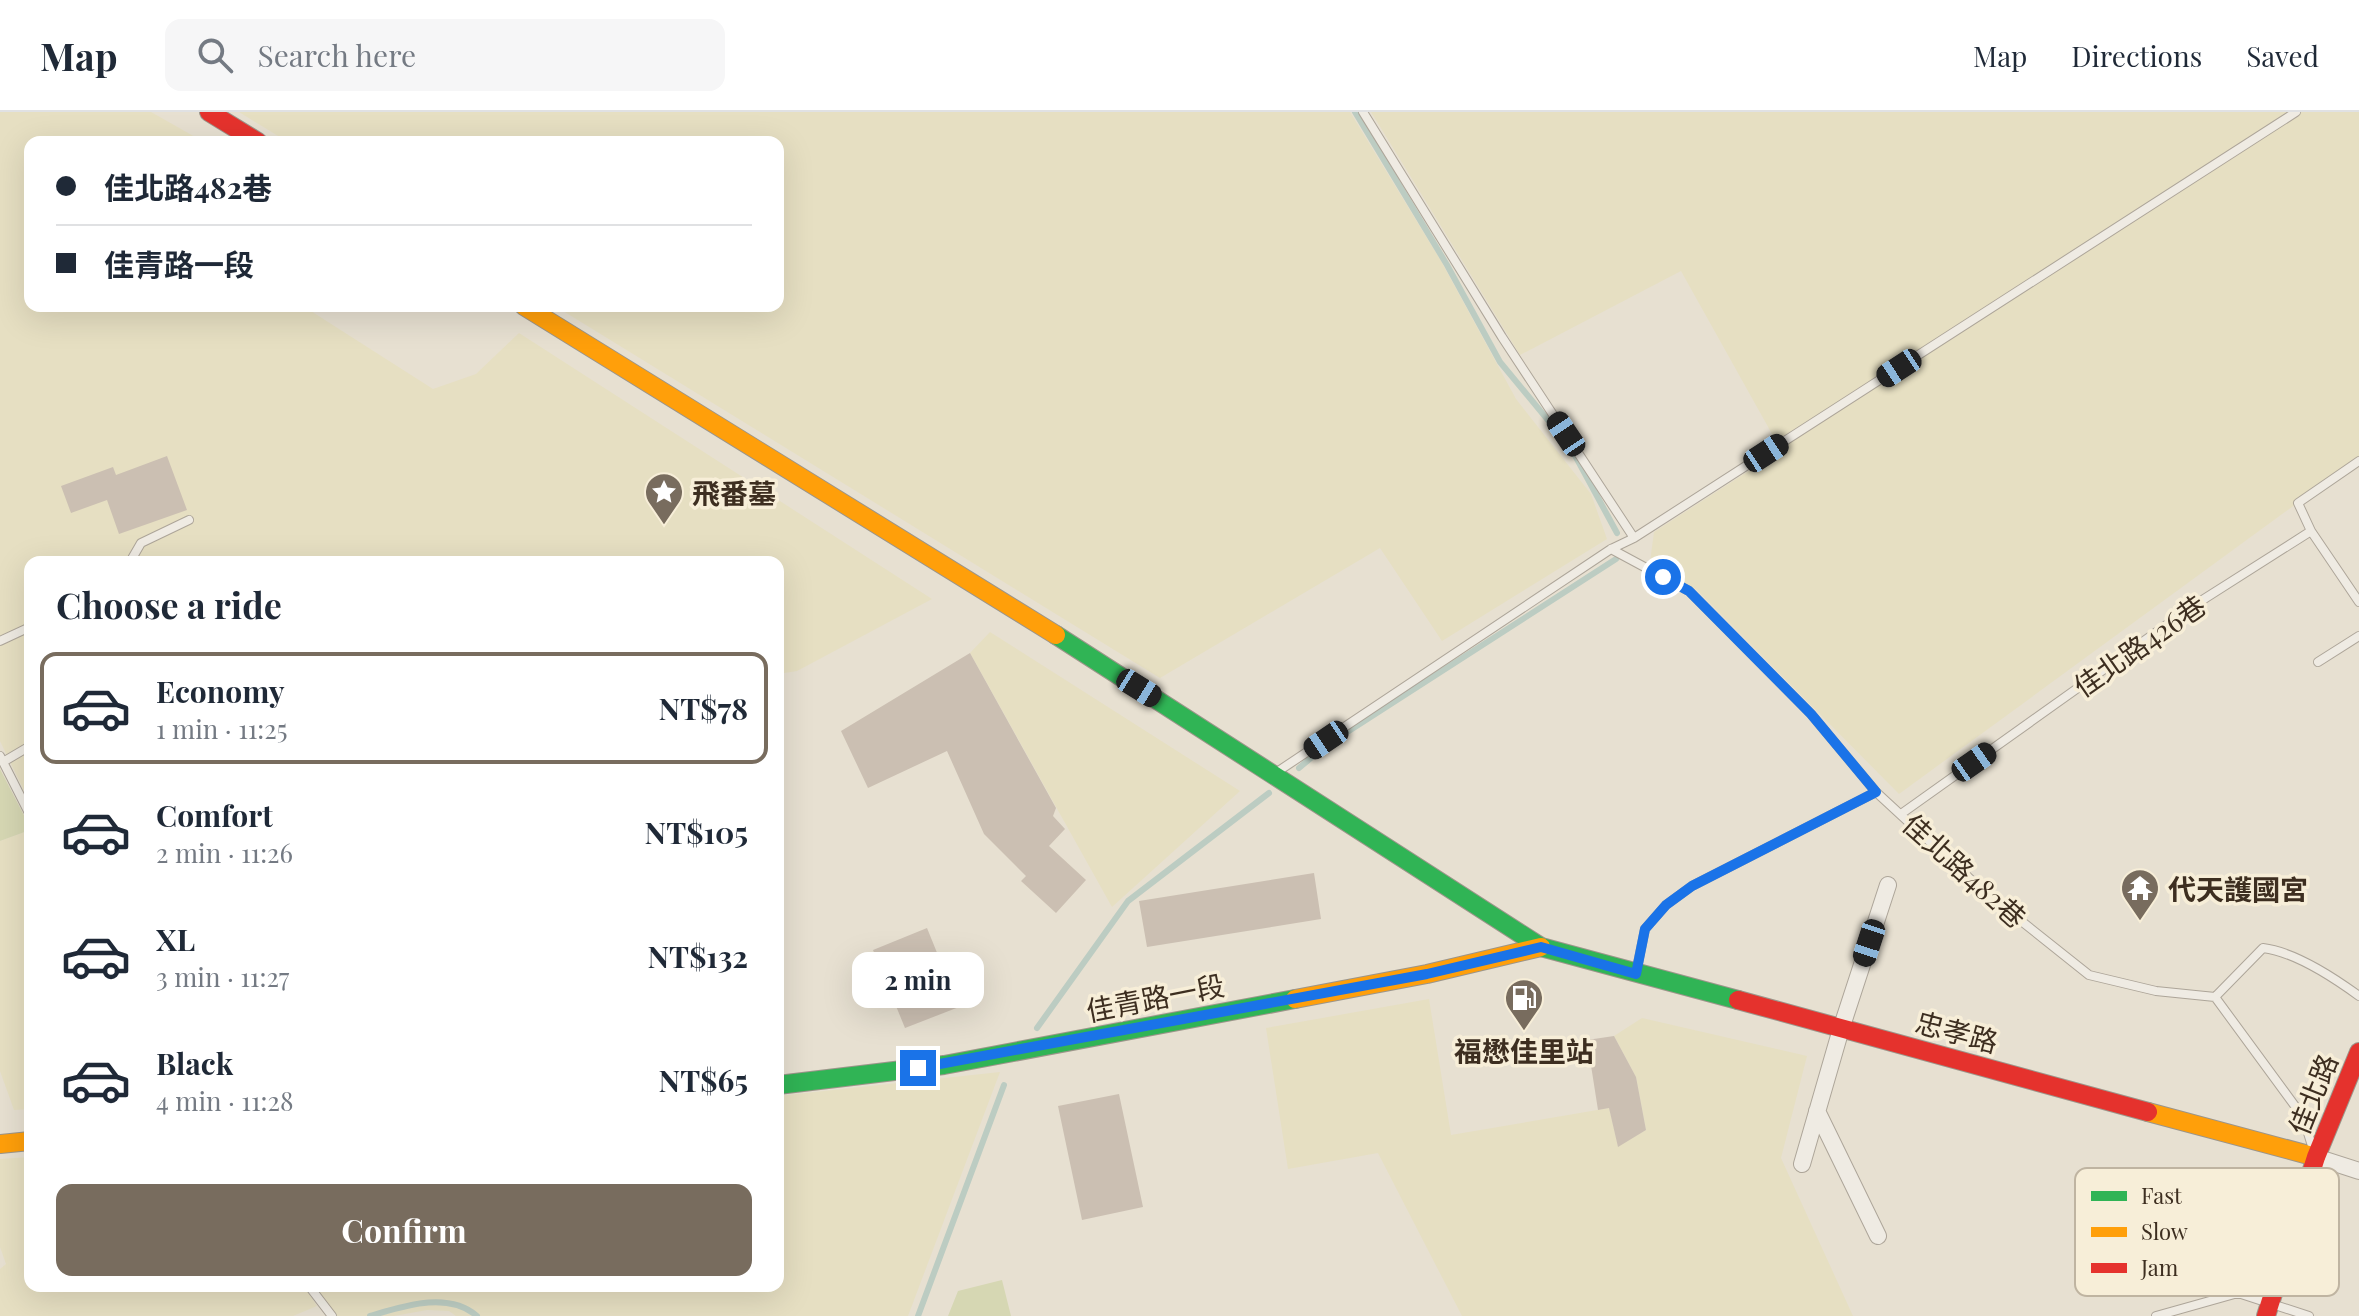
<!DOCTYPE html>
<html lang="en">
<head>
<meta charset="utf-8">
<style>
  body { margin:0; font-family:"Playfair Display","Noto Sans TC",serif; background:#f6f6f7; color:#1f2937; height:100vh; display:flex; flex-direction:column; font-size:30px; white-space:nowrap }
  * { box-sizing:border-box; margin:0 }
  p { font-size:26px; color:#747a83 }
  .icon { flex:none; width:44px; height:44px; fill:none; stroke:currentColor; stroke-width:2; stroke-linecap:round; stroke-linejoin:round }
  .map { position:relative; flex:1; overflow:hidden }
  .sheet { position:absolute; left:24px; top:444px; width:760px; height:736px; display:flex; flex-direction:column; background:#fff; border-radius:16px; box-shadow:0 8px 32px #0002 }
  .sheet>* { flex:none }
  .guide { position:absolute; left:24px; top:24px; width:760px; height:176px; border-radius:16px; box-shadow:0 8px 32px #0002; display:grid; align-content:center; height:176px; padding:0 32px; background:#fff }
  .end { position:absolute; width:36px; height:36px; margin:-18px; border:10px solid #1a73e8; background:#fff; box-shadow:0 0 0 4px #fff }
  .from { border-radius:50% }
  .bubble { position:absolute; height:56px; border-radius:16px; background:#fff; box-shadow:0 8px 32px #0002; font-size:26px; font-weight:700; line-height:56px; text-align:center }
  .car { position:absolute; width:24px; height:48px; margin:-24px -12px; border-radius:10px; box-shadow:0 0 6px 2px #0007; background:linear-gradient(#222 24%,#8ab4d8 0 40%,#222 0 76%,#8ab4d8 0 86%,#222 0) }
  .guide b { display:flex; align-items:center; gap:28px; height:76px; font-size:30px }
  .guide b+b { border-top:2px solid #e0e1e3 }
  .guide i { width:20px; height:20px; background:#1f2937 }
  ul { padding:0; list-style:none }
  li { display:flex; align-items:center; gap:24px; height:112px; margin:0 16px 12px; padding:0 16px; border:4px solid transparent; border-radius:16px }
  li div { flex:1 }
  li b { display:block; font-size:30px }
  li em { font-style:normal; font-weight:700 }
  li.current { border-color:#786c5e }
  li>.icon { width:72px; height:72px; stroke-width:1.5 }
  h2 { padding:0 32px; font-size:36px; line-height:96px }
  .button { display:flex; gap:16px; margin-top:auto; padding:16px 32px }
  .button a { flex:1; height:92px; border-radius:16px; background:#786c5e; color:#fff; font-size:32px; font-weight:700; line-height:92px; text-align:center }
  header { display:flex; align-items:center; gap:48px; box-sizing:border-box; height:112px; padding:0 40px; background:#fff; border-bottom:2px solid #e0e1e3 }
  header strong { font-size:38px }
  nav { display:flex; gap:44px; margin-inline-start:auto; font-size:28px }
  .search { width:560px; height:72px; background:#f6f6f7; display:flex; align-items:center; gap:20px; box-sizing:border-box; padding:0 28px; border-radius:16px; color:#747a83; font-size:30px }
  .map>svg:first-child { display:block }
  .farmland { fill:#e6dfc2 }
  .green { fill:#d6d7b3 }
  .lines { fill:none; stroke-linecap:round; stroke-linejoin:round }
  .stream { stroke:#bcccc2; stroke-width:6 }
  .building { fill:#cbbfb2 }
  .lane-casing { stroke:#ada599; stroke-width:10 }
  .street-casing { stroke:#ada599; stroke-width:18 }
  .fast-casing { stroke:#9c958a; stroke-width:20 }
  .slow-casing { stroke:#9c958a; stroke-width:20 }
  .jam-casing { stroke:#9c958a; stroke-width:20 }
  .lane { stroke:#efebe3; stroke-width:8 }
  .street { stroke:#efebe3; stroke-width:16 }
  .fast { stroke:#30b455; stroke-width:18 }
  .slow { stroke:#ff9f0a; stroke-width:18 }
  .jam { stroke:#e5322d; stroke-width:18 }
  .route { stroke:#1a73e8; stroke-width:10 }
  .labels { text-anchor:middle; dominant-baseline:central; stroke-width:7; stroke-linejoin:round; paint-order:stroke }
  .poi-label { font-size:28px; font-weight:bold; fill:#3d2e20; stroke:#f7eed8; text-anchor:start }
  .street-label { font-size:28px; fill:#3d2e20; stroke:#f7eed8 }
  .key { fill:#f7eed8; stroke:#bfb4a1; stroke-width:2 }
  .key-label { font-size:22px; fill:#3d2e20 }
</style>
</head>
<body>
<header>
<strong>Map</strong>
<div class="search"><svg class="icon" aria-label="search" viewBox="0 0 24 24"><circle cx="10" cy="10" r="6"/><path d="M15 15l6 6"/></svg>Search here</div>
<nav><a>Map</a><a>Directions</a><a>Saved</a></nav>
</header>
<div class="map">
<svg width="2359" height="1204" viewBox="0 0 2359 1204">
  <rect width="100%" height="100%" fill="#e7e0d1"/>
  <path class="farmland" d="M0,0H151L204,30H30V194H303L433,277L476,262L519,221L932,487L797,559L778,562V450H30V691L0,629Z
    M239,0H1350L1441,149L1516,287L1591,382L1607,427L1442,529L1380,436L1160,566L555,194H778V30H288Z
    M1371,0H2359V346L1899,682L1697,478L1650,450L1654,420L1781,338L1681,159L1520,243Z
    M990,520L1240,679L1112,795L970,541Z
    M30,718V997L14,998L0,959V729Z
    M1429,887L1451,1023L1609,996L1618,1034L1646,1018L1636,965L1614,924L1642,906L1807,944L1781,1046L1853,1204H1462L1378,1041L1288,1057L1266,916Z
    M1000,960L908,1204H456L449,1199L427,1198L394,1204H337L314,1174H778V984Z
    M30,1045V1174H304L317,1194L293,1204H0V1157L6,1152L0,1135V1047Z"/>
  <path class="green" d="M0,657L30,715V718L0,729Z
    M1002,1168L1011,1204H948L958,1179Z"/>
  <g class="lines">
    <path class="stream" d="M1355,0L1447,153L1500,250L1571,336L1617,421
      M1299,656L1324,635L1616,447
      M1037,916L1128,789L1269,681
      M370,1204C404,1194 448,1179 477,1204
      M918,1204L1004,973"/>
  </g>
  <path class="building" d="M167,344L187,398L119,422L107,388L71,401L61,374L113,355L116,363Z
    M970,541L1056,696L1053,704L1065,717L1049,734L1086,768L1056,801L1021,769L1026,764L984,722L947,639L868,676L841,619Z
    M1314,761L1321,807L1147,835L1139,789Z
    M927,816L959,895L905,916L873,838Z
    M1614,924L1636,965L1646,1018L1618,1035L1609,996L1598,998L1587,928Z
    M1119,982L1143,1095L1082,1108L1058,994Z"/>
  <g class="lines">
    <g class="lane-casing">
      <path id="lane" d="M2311,419L2298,391L2359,349
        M1634,426L2296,0
        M1611,437L1689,479L1811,602L1876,680L1981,777L2089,863L2156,879L2215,885L2303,1005L2313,1037
        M130,450L141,431L189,408
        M0,529L30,515
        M2318,550L2359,524
        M0,644L30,703
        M3,650L30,634
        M1274,662L1611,437L1634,426L1502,225L1363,0
        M1901,702L2193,494L2311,419L2359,490
        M1636,861L1645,817L1666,793L1692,774L1876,680
        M2215,885L2263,836C2295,840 2333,865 2359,884
        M309,1174L332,1204
        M2156,1204L2238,1181L2309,1204"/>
    </g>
    <g class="street-casing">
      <path id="street" d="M1817,999L1878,1124
        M2316,1045L2359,1059
        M1802,1052L1841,917L1888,773"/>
    </g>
    <g class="fast-casing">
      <path id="fast" d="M1056,523L1541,835L1738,888
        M778,973L944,953L1295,887"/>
    </g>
    <g class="slow-casing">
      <path id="slow" d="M524,194L1056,523
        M1295,887L1427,862L1541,835
        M2148,1000L2316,1045
        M0,1032L30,1029"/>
    </g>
    <g class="jam-casing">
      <path id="jam" d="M209,0L258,30
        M1738,888L2148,1000
        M2266,1204L2316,1045L2359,940"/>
    </g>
    <use href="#lane" class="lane"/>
    <use href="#street" class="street"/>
    <use href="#fast" class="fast"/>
    <use href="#slow" class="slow"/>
    <use href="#jam" class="jam"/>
  </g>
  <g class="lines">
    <path class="route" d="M918,956L1427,862L1541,835L1636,862L1645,817L1666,793L1692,774L1876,680L1811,602L1689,479L1663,465"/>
  </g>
  <defs>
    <g id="sight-pin" transform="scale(2)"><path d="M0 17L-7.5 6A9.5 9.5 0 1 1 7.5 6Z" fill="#786c5e" stroke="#f7eed8"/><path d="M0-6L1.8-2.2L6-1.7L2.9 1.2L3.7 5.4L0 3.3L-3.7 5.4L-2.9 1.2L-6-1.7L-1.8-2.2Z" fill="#fff"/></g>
    <g id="temple-pin" transform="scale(2)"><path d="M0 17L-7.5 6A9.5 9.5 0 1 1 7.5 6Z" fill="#786c5e" stroke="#f7eed8"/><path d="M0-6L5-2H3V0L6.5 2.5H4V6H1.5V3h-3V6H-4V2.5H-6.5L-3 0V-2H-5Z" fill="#fff"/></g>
    <g id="fuel-pin" transform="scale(2)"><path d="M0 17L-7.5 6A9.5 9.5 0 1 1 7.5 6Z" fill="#786c5e" stroke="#f7eed8"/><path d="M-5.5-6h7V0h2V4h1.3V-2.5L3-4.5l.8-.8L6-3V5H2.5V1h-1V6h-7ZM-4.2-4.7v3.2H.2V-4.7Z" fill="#fff"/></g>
  </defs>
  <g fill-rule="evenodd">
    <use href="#sight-pin" x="664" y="380"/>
    <use href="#temple-pin" x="2140" y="776"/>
    <use href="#fuel-pin" x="1524" y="886"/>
  </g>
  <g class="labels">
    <g class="poi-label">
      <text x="692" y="380">飛番墓</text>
      <text x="2168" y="776">代天護國宮</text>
      <text x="1524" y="938" text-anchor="middle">福懋佳里站</text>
    </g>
    <g class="street-label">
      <text transform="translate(2139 533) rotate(-35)">佳北路426巷</text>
      <text transform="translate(1965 758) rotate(42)">佳北路482巷</text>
      <text transform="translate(1155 885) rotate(-11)">佳青路一段</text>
      <text transform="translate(1957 919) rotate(15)">忠孝路</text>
      <text transform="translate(2312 982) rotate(-68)">佳北路</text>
    </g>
  </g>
  <rect x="2075" y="1056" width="264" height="128" rx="12" class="key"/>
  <rect x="2091" y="1079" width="36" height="10" fill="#30b455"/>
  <rect x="2091" y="1115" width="36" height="10" fill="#ff9f0a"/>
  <rect x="2091" y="1151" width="36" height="10" fill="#e5322d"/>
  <g class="key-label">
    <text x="2141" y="1092">Fast</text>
    <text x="2141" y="1128">Slow</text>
    <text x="2141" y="1164">Jam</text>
  </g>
</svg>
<i class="end from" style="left:1663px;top:465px"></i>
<i class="end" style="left:918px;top:956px"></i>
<div class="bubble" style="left:852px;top:840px;width:132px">2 min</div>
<i class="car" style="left:1899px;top:256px;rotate:237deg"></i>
<i class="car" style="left:1566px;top:322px;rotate:326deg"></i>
<i class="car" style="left:1766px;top:341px;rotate:57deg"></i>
<i class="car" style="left:1139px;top:576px;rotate:122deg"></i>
<i class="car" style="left:1326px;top:628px;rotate:236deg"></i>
<i class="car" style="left:1974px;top:650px;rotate:55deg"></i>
<i class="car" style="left:1869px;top:831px;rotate:198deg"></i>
<div class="guide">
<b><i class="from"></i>佳北路482巷</b>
<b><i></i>佳青路一段</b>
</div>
<section class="sheet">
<h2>Choose a ride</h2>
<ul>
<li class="current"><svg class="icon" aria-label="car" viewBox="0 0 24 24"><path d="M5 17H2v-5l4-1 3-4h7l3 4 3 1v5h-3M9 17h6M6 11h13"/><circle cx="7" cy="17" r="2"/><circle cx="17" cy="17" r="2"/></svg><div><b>Economy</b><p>1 min · 11:25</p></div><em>NT$78</em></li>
<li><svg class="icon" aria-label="car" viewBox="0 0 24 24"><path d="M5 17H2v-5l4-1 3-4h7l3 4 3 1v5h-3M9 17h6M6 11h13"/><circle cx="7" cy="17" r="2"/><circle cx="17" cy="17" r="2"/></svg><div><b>Comfort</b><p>2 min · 11:26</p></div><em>NT$105</em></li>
<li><svg class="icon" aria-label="car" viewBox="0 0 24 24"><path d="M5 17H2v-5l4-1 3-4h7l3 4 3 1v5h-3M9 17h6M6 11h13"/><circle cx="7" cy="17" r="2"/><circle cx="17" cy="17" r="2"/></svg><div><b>XL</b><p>3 min · 11:27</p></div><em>NT$132</em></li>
<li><svg class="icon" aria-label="car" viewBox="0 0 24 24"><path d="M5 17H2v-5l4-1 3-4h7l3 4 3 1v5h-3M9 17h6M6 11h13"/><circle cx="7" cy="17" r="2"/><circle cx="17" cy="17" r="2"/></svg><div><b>Black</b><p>4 min · 11:28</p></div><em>NT$65</em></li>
</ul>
<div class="button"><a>Confirm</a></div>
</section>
</div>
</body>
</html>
